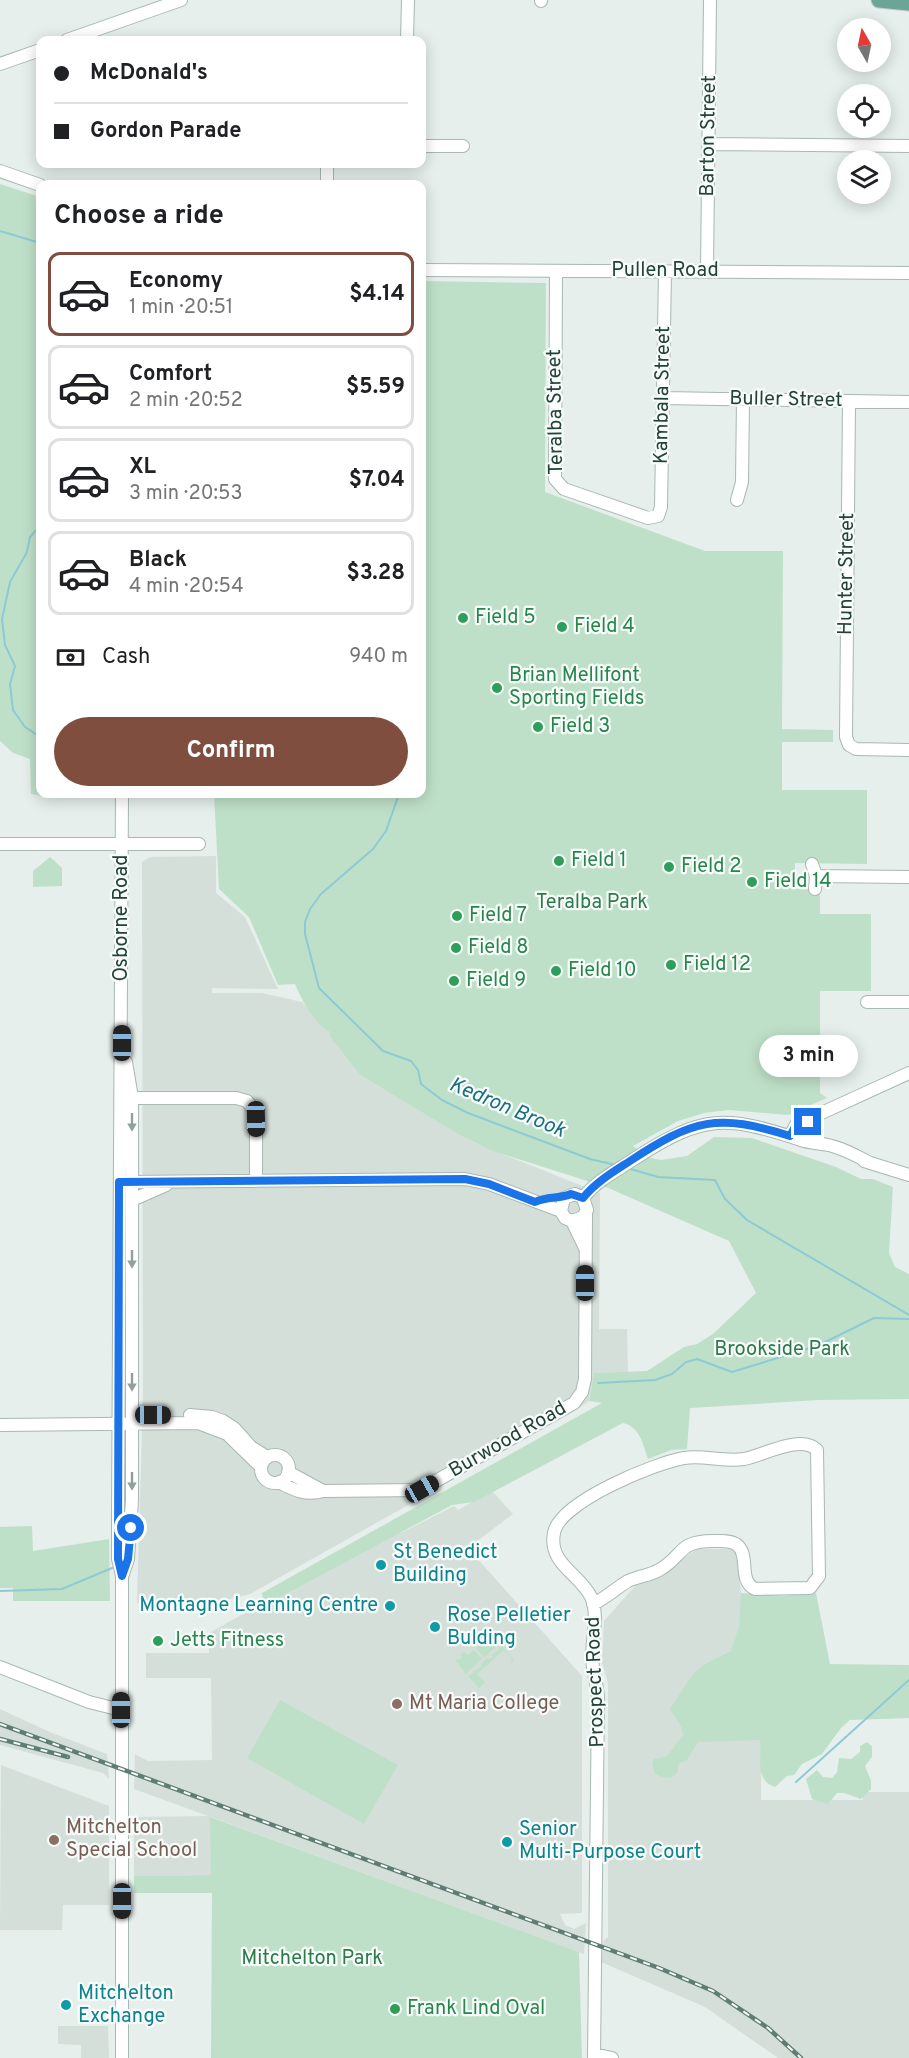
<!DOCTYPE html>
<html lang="en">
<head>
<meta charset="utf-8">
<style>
  body { margin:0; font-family:Overpass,sans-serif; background:#f2f2f2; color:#202124; height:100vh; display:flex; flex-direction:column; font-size:22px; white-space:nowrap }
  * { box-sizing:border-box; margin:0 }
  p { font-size:20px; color:#757577 }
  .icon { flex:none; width:33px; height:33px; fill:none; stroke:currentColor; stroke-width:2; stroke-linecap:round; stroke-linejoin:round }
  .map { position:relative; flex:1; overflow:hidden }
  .sheet { position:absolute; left:36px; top:180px; width:390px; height:618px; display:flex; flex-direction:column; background:#fff; border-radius:12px; box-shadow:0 3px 15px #0003 }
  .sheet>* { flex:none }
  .guide { position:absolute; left:36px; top:36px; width:390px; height:132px; border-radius:12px; box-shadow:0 3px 15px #0003; display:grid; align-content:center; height:132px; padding:0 18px; background:#fff }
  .needle { width:39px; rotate:351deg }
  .fabs { position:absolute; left:837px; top:18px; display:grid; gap:12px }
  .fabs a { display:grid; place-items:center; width:54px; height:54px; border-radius:50%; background:#fff; box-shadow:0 3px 15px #0003; font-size:30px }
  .end { position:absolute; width:27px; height:27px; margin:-14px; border:8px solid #1a73e8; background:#fff; box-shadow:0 0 0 3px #fff }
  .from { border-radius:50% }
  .bubble { position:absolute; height:42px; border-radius:21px; background:#fff; box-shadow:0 3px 15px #0003; font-size:20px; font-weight:700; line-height:42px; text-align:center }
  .car { position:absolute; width:18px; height:36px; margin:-18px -9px; border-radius:8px; box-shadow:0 0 4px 2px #0007; background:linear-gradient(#222 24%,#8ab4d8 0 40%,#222 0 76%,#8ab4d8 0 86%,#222 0) }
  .guide b { display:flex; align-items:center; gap:21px; height:57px; font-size:22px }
  .guide b+b { border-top:2px solid #e0e0e0 }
  .guide i { width:15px; height:15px; background:#202124 }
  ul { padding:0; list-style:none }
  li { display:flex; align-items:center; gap:18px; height:84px; margin:0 12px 9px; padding:0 6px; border:3px solid #e0e0e0; border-radius:12px }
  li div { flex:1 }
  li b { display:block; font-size:22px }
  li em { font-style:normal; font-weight:700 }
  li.selected { border-color:#7f4e3f }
  li>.icon { width:54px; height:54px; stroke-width:1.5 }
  h2 { padding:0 18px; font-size:27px; line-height:72px }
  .pay { display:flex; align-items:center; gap:15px; height:66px; padding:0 18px; font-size:22px }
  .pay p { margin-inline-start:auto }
  .cta { display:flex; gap:12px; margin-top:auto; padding:12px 18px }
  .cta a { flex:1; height:69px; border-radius:36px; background:#7f4e3f; color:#fff; font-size:24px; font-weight:700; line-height:69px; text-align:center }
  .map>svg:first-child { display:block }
  .built { fill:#d4dfda }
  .green { fill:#bfe0c8 }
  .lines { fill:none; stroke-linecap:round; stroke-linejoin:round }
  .stream { stroke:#8ec9d4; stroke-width:2 }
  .minor-casing { stroke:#a8b8b2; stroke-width:14 }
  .major-casing { stroke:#c2cac8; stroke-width:17 }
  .minor { stroke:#fff; stroke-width:12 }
  .major { stroke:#6aa596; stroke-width:15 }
  .rail-casing { stroke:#5f7d75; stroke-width:4.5 }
  .rail { stroke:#f7fbf9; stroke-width:2; stroke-dasharray:7; stroke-linecap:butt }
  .oneway { fill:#92a09c }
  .route { stroke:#1a73e8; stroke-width:8 }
  .leisure-dot { fill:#2e9e5b; stroke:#f7fbf9; stroke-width:2 }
  .culture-dot { fill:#0f9aa8; stroke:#f7fbf9; stroke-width:2 }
  .education-dot { fill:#8d6e63; stroke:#f7fbf9; stroke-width:2 }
  .labels { text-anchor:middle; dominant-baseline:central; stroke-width:4.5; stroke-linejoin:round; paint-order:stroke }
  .street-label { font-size:20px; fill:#24423a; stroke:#f7fbf9 }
  .leisure-label { font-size:20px; fill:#27864d; stroke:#f7fbf9; text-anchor:start }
  .park-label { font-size:20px; fill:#2d7a4b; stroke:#f7fbf9 }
  .culture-label { font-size:20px; fill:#0d838f; stroke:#f7fbf9; text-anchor:start }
  .education-label { font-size:20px; fill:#785e54; stroke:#f7fbf9; text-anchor:start }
  .water-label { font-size:21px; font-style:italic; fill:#1c6f80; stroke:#f7fbf9 }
</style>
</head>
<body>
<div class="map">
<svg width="909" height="2058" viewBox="0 0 909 2058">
  <rect width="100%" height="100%" fill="#e6efeb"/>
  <path class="built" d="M216,856V893L245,917L278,989L212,988V993H262L302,1002L330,1032V1037L360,1075L475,1143L600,1193L599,1329H627L628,1372L594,1373L589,1401L575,1411L250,1594L226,1600L137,1603L143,1396L142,862L150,857Z
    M492,1491L513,1514L468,1548L582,1676V1913L560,1914L565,1925L574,1929L586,1923L584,1954L211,1817V1875L134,1876V1817L208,1816L134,1789L135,1754L148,1761L212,1760L211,1678H146V1653H209V1633L394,1530L401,1533L454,1506L458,1510Z
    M697,1549H731L736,1554L742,1601L739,1626L705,1740H761V1800H863V1792H909V2058H778L705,2007L601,1962L604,1940L608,1937V1683L602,1663L604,1621L636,1585L651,1580Z
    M0,1709L52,1733L107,1754L109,1779L103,1773L0,1745Z
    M1,1765L109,1806V1905H63L62,1930H0Z
    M58,2026H108L109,2058H81V2045L58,2044Z"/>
  <path class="green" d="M0,184L40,197V794H53L48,797L31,794L30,759L13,753L0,741Z
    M422,281L546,283L545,492L705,551H783L782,729L833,730V742H782V790H867V864L795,863V889H820V914H871V991H820V1093L827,1098L788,1115L729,1110L704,1113L678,1121L633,1146L651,1158L661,1160L687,1156L714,1137L752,1138L836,1167L861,1179H873L893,1187L889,1253L895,1267L909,1274V1399L818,1400L690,1408L687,1449L671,1450L648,1459C643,1444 640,1427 623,1423L474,1502L452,1505L271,1602L263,1600L262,1593L602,1403L589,1401L594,1373L647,1371L684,1347L697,1344L713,1334L756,1293L729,1241L606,1187L490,1150L460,1135L360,1075L330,1037V1032C314,1023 302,1001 295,984L278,985L249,917L219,889L214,794H422Z
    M50,857L62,868V886L33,887V871Z
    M32,1526L33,1551L109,1539L110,1601H13V1588H0V1527Z
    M741,1593L783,1596L816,1593L830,1664L909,1665V1718L850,1720L841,1728L822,1754L802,1764L794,1775L787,1776L775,1787C754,1780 762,1758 760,1740L698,1742L687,1760L678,1764V1772C670,1781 664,1778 655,1774L652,1765L654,1759L667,1756L683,1735L681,1726L670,1709C694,1673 690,1670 731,1651L739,1626Z
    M491,1634L499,1643L484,1658L476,1648Z
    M501,1645L514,1660L510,1664L512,1659L504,1650L477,1674L485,1682L479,1688L468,1676L482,1666L481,1664L487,1658L489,1659L493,1657L491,1655L499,1650Z
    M474,1650L482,1659L466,1674L455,1660L462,1658L460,1655L464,1651L468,1655Z
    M280,1700L398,1765L364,1824L247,1758Z
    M867,1742L872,1746V1757L865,1766L871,1781V1789L861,1799L844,1793H837L828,1804L812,1799L806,1779L817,1770L823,1777L832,1778L837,1772L839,1758L851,1759L860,1752V1746Z
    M210,1817L579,1952L582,2058H211L212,1893H134V1876L211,1875Z"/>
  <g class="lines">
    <path class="stream" d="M0,231L40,243
      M40,526L30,537L27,552L10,582L2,619L5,645L15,666L10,684L13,710L25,727L40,737
      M399,794L386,831L373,849L321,894L310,909L305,922V934L319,988L383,1051L411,1061L418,1070L421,1084L442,1100L468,1113L590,1159L616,1165
      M627,1168L658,1177L715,1180L725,1199L747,1220L909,1315
      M598,1383L655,1380L672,1374L686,1362L697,1359L732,1372L817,1346L874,1318L909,1319
      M0,1591L62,1589L112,1568
      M796,1782L909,1680"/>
    <g class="minor-casing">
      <path id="minor" d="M541,0V1
        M67,40L181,0
        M407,40L408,0
        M0,64L40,50
        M708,144L909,146
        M422,146H463
        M0,171L40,185
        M327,184V164
        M422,270L909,273
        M556,271L555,479L564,489L648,518L658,516L661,507L665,271
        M707,271L710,0
        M663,398L909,402
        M849,401L846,737L849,745L856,749L909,750
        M737,500L742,482L743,399
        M0,844H199
        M812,864L816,876L815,889
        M816,876L909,877
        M867,1002H909
        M132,1098H236L247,1101L256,1113V1181
        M790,1136L799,1119L815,1116L909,1073
        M864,1161L909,1175
        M126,1182L465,1179L489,1184L561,1211
        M583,1198C596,1181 616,1171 634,1159C703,1114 725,1115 801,1140C810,1143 819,1143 828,1145C843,1148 857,1156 870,1163
        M132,1200L166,1185
        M572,1221L583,1217L587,1210L583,1198L575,1194L564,1198L561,1211L565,1218L572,1221L585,1248
        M190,1415L212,1417L223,1421L234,1428L251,1447L267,1457
        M0,1425L198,1423L227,1434L261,1467
        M261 1469a14 14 0 1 1 28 0a14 14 0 1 1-28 0Z
        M288,1472L323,1491
        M279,1482C293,1490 307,1496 323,1491L420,1490L574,1403L582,1392L585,1379L586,1214
        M123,1574L128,1559L132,1500V1098L126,1062
        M593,1604C606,1598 616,1588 628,1581C638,1576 649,1576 659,1570C684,1556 677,1541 713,1541C721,1541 729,1540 736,1544C751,1555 737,1580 755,1589L810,1588L819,1576L817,1450C801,1434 764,1455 744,1459C724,1462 704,1455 684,1458C655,1463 559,1502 554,1533C548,1564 580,1574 591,1597C599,1614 592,1638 592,1656C592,1669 597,1683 598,1697L594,2058
        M0,1667L89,1702L121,1710
        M594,2054L612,2058
        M122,2058V1576L118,1559V1516L122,794"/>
    </g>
    <g class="major-casing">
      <path id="major" d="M879,0L909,3"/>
    </g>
    <use href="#minor" class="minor"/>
    <use href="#major" class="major"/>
    <g class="rail-casing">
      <path id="rail" d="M0,1724L659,1968L713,1991L768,2028L801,2058
        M0,1739L68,1757"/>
    </g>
    <use href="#rail" class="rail"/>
  </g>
  <defs><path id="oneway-solid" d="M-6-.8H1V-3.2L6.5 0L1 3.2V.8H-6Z" transform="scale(1.5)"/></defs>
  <g class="oneway">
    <use href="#oneway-solid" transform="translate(132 1122) rotate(90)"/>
    <use href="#oneway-solid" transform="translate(132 1259) rotate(90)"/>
    <use href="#oneway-solid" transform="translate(132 1382) rotate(90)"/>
    <use href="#oneway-solid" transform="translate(132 1481) rotate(90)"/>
  </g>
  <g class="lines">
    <path class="route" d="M131,1528L128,1559L122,1576L118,1559L119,1182L465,1179L489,1184L535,1202C547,1196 560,1199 571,1194L583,1198C596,1182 613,1172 630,1161C694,1119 717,1113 790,1136L799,1119L815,1116L808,1122"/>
  </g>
  <g class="leisure-dot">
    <circle cx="463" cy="618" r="6"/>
    <circle cx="562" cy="627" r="6"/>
    <circle cx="497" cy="688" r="6"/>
    <circle cx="538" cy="727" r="6"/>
    <circle cx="559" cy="861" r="6"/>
    <circle cx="669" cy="867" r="6"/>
    <circle cx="752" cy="882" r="6"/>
    <circle cx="457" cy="916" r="6"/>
    <circle cx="456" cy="948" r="6"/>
    <circle cx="671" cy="965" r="6"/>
    <circle cx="556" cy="971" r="6"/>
    <circle cx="454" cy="981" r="6"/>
    <circle cx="158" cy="1641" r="6"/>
    <circle cx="395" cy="2009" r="6"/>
  </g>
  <g class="culture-dot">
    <circle cx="381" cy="1565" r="6"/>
    <circle cx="390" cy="1606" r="6"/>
    <circle cx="435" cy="1627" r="6"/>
    <circle cx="507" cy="1842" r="6"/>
    <circle cx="66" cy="2005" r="6"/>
  </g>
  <g class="education-dot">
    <circle cx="397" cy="1704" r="6"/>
    <circle cx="54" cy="1840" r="6"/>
  </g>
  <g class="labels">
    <g class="street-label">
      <text transform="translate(709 136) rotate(-89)">Barton Street</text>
      <text x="665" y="271">Pullen Road</text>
      <text transform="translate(663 395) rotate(-89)">Kambala Street</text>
      <text transform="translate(786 400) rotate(1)">Buller Street</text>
      <text transform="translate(556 412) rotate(-91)">Teralba Street</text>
      <text transform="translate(847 574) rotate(-89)">Hunter Street</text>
      <text transform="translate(122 918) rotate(-90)">Osborne Road</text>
      <text transform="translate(508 1440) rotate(-30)">Burwood Road</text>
      <text transform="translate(596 1682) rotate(-92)">Prospect Road</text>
    </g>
    <g class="leisure-label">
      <text x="475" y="618">Field 5</text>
      <text x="574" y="627">Field 4</text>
      <text x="509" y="676">Brian Mellifont<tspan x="509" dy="23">Sporting Fields</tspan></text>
      <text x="550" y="727">Field 3</text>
      <text x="571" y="861">Field 1</text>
      <text x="681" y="867">Field 2</text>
      <text x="764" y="882">Field 14</text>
      <text x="469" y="916">Field 7</text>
      <text x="468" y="948">Field 8</text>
      <text x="683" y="965">Field 12</text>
      <text x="568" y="971">Field 10</text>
      <text x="466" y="981">Field 9</text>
      <text x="170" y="1641">Jetts Fitness</text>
      <text x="407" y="2009">Frank Lind Oval</text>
    </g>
    <g class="park-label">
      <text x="592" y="903">Teralba Park</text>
      <text x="782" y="1350">Brookside Park</text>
      <text x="312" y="1959">Mitchelton Park</text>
    </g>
    <g class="culture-label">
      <text x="393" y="1553">St Benedict<tspan x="393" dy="23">Building</tspan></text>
      <text x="378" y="1606" text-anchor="end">Montagne Learning Centre</text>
      <text x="447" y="1616">Rose Pelletier<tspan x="447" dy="23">Bulding</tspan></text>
      <text x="519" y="1830">Senior<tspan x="519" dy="23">Multi-Purpose Court</tspan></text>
      <text x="78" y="1994">Mitchelton<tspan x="78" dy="23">Exchange</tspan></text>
    </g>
    <g class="education-label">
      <text x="409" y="1704">Mt Maria College</text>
      <text x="66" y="1828">Mitchelton<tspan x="66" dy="23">Special School</tspan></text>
    </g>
    <g class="water-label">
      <text transform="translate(507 1108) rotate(23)">Kedron Brook</text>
    </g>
  </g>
</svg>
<div class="fabs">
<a><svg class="needle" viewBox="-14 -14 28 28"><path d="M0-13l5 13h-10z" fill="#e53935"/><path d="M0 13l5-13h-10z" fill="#757577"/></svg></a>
<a><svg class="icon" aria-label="locate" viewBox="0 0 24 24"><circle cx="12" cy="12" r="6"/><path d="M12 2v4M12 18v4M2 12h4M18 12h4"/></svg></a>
<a><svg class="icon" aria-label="layers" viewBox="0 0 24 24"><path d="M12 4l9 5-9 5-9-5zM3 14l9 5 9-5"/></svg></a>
</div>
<i class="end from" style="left:131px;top:1528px"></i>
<i class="end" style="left:808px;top:1122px"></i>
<div class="bubble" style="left:759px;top:1035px;width:99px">3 min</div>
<i class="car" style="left:122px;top:1043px;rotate:0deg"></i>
<i class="car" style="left:256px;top:1119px;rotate:179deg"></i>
<i class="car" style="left:585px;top:1283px;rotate:0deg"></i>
<i class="car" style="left:153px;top:1415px;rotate:90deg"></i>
<i class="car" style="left:422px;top:1489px;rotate:61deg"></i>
<i class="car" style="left:121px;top:1710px;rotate:0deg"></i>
<i class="car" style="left:122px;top:1901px;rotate:180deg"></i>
<div class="guide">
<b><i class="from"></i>McDonald's</b>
<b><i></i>Gordon Parade</b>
</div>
<section class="sheet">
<h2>Choose a ride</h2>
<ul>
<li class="selected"><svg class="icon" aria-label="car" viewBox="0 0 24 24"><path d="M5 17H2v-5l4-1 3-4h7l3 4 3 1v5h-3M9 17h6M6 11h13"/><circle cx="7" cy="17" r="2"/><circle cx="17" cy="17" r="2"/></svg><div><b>Economy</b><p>1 min · 20:51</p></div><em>$4.14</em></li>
<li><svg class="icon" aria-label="car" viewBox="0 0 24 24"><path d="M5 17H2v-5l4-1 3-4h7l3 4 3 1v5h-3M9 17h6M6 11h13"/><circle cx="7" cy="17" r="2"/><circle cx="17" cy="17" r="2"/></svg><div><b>Comfort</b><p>2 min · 20:52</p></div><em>$5.59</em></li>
<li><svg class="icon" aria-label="car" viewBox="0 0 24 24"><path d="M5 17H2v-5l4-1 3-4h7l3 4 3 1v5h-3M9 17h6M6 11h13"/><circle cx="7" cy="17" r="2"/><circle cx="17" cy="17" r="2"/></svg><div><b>XL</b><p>3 min · 20:53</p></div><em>$7.04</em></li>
<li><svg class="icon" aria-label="car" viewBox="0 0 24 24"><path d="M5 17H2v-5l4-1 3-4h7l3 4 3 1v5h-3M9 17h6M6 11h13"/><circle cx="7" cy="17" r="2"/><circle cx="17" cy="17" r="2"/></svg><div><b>Black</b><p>4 min · 20:54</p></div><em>$3.28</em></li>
</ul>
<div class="pay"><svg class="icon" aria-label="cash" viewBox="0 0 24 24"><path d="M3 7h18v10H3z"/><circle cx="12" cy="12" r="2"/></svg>Cash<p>940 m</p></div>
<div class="cta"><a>Confirm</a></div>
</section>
</div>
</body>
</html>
